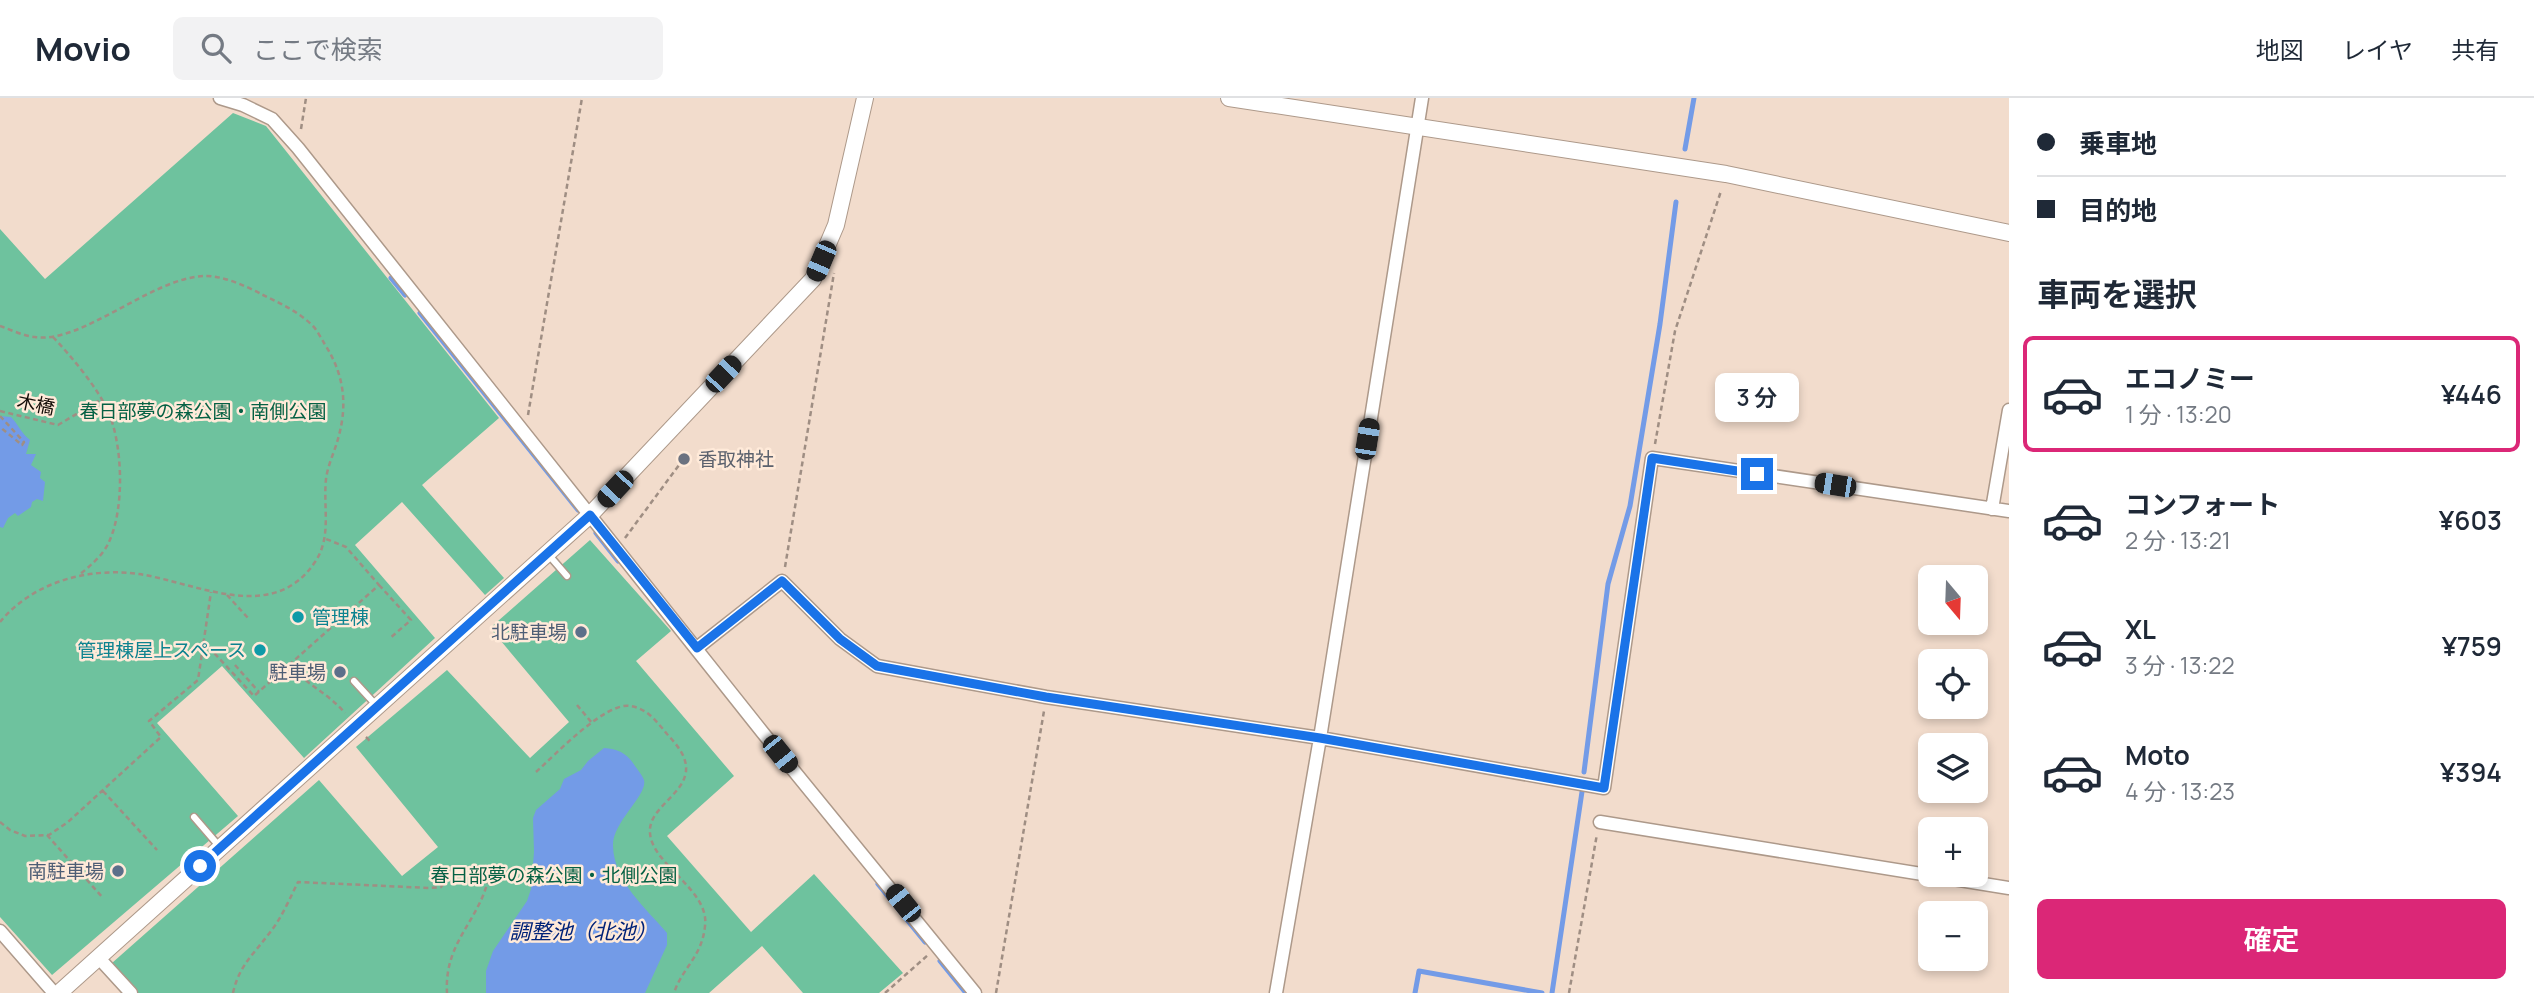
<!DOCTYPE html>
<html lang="ja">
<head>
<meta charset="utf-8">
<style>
  body { margin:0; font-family:Manrope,"Noto Sans JP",sans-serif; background:#f2f2f3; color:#1f2937; height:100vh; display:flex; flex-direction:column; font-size:26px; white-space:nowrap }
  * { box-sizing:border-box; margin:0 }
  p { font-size:23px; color:#747a83 }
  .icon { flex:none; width:38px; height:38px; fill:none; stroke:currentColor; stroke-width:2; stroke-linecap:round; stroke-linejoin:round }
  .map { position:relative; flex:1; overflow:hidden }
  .details { display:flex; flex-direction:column; background:#fff; width:525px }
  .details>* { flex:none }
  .banner { display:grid; align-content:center; height:154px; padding:0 28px; background:#fff }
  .needle { width:46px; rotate:161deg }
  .fabs { position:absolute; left:1918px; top:467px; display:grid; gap:14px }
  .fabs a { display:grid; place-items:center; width:70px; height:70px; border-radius:10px; background:#fff; box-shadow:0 4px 10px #0003; font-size:35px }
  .end { position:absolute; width:32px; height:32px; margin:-16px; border:9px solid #1a73e8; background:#fff; box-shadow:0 0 0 4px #fff }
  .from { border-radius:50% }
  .bubble { position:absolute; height:49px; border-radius:10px; background:#fff; box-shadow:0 4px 10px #0003; font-size:23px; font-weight:600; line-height:49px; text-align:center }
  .car { position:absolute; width:21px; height:42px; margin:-21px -10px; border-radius:9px; box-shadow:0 0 5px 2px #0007; background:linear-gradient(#222 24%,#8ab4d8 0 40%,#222 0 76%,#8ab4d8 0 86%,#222 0) }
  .banner b { display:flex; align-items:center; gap:24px; height:66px; font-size:26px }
  .banner b+b { border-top:2px solid #e0e1e3 }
  .banner i { width:18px; height:18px; background:#1f2937 }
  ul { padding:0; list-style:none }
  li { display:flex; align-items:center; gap:21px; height:116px; margin:0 14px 10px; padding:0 14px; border:4px solid transparent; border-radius:10px }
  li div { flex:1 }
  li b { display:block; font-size:26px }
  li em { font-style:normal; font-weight:600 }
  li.selected { border-color:#db2777 }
  li>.icon { width:63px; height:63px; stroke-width:1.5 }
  h2 { padding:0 28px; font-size:32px; line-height:84px }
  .action { display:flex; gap:14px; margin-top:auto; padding:14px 28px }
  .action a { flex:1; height:80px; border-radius:10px; background:#db2777; color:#fff; font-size:28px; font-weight:600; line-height:80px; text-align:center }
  header { display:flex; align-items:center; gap:42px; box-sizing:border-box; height:98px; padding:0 35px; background:#fff; border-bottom:2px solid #e0e1e3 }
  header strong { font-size:33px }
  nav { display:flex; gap:38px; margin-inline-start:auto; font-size:24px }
  .search { width:490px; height:63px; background:#f2f2f3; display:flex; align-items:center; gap:18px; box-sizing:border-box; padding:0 24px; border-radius:10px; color:#747a83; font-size:26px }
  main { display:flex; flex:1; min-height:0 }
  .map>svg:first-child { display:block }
  .green { fill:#6ec29e }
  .water { fill:#739be7 }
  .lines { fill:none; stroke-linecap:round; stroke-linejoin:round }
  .stream { stroke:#739be7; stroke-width:5 }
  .service-casing { stroke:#ad998a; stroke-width:9 }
  .minor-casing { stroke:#ad998a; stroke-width:15 }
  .tertiary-casing { stroke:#ad998a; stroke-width:18 }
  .path { stroke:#9f8e83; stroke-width:2.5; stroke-dasharray:5 3.5; stroke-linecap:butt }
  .service { stroke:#fff; stroke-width:6 }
  .minor { stroke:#fff; stroke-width:12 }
  .tertiary { stroke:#fff; stroke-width:16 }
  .route { stroke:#1a73e8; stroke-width:9 }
  .worship-dot { fill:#6b7280; stroke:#ffead9; stroke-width:2.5 }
  .culture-dot { fill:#0f9aa8; stroke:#ffead9; stroke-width:2.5 }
  .service-dot { fill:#5c6f8a; stroke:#ffead9; stroke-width:2.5 }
  .labels { text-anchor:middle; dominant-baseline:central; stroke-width:5; stroke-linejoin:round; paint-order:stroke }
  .street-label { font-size:19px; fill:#140d08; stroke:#ffead9 }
  .park-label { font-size:19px; fill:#056144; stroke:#ffead9 }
  .worship-label { font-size:19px; fill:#5b616d; stroke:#ffead9; text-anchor:start }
  .culture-label { font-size:19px; fill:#0d838f; stroke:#ffead9; text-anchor:start }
  .service-label { font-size:19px; fill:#4e5e75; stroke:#ffead9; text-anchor:end }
  .water-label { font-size:21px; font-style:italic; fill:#002278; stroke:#ffead9 }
</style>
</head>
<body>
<header>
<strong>Movio</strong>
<div class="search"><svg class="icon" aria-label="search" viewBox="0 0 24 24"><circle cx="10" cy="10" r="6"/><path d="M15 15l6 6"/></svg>ここで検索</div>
<nav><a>地図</a><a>レイヤ</a><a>共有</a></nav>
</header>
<main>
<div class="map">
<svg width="2009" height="895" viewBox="0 0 2009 895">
  <rect width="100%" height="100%" fill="#f2dccc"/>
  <path class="green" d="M233,15L266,28L499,320L422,387L504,480L485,497L402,404L355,447L435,540L304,660L222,568L157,625L238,718L52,877L0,819V131L45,181Z
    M590,442L671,533L636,563L734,678L667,738L751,834L814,776L903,875L879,895H803L762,848L709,895H138L112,865L319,682L402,778L438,749L356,649L447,572L530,660L569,624L490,530Z"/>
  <path class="water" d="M0,318L11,319C18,326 21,335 30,342L26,356H36L31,367L41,374L40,380L45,384L43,403L37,401L32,404L31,409L18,418L15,415L8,420L3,430L0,429Z
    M604,650C618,651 627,655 635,668C638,672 642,677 644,682C648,697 612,724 613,748C614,784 646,810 667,835V847L645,895H486V873L493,853L527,803L531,791L534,754L533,720L536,712L560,691L564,681L581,672L588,663Z"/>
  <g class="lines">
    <path class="stream" d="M1685,51L1694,0
      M391,180L405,197
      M420,215L578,412
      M596,435L618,463
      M1584,674L1608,486L1630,408L1660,226L1676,104
      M878,786L925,844
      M940,863L966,895
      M1415,895L1419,873L1542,895
      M1552,895L1583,687"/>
    <g class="service-casing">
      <path id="service" d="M547,455L567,478
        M354,583L376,607
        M194,719L219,748"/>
    </g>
    <g class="minor-casing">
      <path id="minor" d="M220,0L243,7L272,21L298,50L763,635L975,895
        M1992,411L2009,312
        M697,550L782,483L840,541L877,568L1046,599L1320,640L1604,690L1652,360L2009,413
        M1600,724L2009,790
        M0,833L54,895
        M98,859L131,895
        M1276,895L1320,640L1422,0"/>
    </g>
    <g class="tertiary-casing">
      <path id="tertiary" d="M1229,0L1726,76L2009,135
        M59,895L590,417L813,181L836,127L865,0"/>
    </g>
    <path class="path" d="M301,31L306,0
      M0,228C11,232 24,238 35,239C82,246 150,181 203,178C222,177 246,188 263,197C280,205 299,214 313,228C317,232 321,240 324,245C348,282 348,316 333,356C330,364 327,373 326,381C323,410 332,439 315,464C273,527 197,485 139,476C88,469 33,484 0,524
      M53,239C71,258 97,289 108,313C123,347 125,412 108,446C102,458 89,469 79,477
      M0,313L58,327L100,302
      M528,317L582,0
      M0,318L24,344L22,347L0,329
      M1655,346L1675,233L1721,93
      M625,440L679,367
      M785,469L834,175
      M379,487L411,522L389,541
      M227,497L248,520
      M203,543L254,598L289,567C306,586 329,596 345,615
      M235,567L259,594
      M289,567L379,487L346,449L326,441
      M577,607L592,625
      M366,639L372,645
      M536,674C555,657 605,604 630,608C647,610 657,624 667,636C677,647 690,661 685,678C679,699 648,712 650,735C652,767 710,792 705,828C702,859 682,870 674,895
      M103,693L157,752
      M0,724L10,732L25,738L49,737L68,724L161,639L149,623L198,582L211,494
      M47,737L103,800
      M233,895C239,867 255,855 271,833C282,819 290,800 298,784L430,790L441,789L451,774L489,778C480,823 444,843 447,895
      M885,895L928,857
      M996,895L1044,613
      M1569,895L1597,736"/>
    <use href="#service" class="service"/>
    <use href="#minor" class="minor"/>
    <use href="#tertiary" class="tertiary"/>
  </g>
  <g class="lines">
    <path class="route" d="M200,768L590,417L697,550L782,483L840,541L877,568L1046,599L1320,640L1604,690L1652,360L1757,376"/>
  </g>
  <circle class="worship-dot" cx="684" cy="361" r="7"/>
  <g class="culture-dot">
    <circle cx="298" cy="519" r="7"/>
    <circle cx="260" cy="552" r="7"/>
  </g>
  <g class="service-dot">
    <circle cx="581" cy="534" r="7"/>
    <circle cx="340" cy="574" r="7"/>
    <circle cx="118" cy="773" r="7"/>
  </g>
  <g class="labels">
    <g class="street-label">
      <text transform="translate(36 306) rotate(12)">木橋</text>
    </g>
    <g class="park-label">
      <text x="203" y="313">春日部夢の森公園・南側公園</text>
      <text x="554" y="777">春日部夢の森公園・北側公園</text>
    </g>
    <g class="worship-label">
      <text x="698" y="361">香取神社</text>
    </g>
    <g class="culture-label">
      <text x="312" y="519">管理棟</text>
      <text x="246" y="552" text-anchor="end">管理棟屋上スペース</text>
    </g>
    <g class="service-label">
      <text x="567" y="534">北駐車場</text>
      <text x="326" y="574">駐車場</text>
      <text x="104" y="773">南駐車場</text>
    </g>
    <g class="water-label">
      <text x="583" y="833">調整池（北池）</text>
    </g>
  </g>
</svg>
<div class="fabs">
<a><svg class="needle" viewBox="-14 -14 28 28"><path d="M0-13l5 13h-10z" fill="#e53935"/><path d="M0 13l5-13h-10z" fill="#747a83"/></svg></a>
<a><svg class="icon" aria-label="locate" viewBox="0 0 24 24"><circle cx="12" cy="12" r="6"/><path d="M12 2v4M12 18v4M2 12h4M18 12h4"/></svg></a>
<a><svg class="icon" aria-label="layers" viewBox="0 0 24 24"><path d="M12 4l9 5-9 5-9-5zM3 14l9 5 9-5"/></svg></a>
<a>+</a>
<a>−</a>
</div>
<i class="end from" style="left:200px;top:768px"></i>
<i class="end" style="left:1757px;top:376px"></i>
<div class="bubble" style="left:1715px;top:275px;width:84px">3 分</div>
<i class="car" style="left:821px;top:163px;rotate:203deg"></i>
<i class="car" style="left:723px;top:276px;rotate:43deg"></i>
<i class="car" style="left:1367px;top:341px;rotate:9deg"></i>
<i class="car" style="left:1835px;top:387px;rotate:279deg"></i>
<i class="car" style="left:615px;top:391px;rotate:223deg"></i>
<i class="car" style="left:780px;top:656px;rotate:141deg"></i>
<i class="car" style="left:903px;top:805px;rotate:321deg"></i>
</div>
<section class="details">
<div class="banner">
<b><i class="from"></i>乗車地</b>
<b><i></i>目的地</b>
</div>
<h2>車両を選択</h2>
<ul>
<li class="selected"><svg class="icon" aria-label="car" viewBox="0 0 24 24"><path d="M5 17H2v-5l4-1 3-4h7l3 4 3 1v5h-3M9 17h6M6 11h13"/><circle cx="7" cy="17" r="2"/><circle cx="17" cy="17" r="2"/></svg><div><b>エコノミー</b><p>1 分 · 13:20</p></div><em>¥446</em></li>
<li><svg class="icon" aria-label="car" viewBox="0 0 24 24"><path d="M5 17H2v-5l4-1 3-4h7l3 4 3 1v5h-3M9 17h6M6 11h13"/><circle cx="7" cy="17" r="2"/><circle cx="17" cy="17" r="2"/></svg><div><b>コンフォート</b><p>2 分 · 13:21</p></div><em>¥603</em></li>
<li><svg class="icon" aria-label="car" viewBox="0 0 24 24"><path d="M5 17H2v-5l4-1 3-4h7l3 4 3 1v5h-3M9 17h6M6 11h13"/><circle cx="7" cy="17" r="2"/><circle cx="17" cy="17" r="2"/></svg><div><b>XL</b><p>3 分 · 13:22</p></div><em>¥759</em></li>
<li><svg class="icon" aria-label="car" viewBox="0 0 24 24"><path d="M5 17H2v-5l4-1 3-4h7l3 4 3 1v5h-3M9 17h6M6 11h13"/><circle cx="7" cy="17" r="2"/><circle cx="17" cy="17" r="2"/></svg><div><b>Moto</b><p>4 分 · 13:23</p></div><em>¥394</em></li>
</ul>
<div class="action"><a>確定</a></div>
</section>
</main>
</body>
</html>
